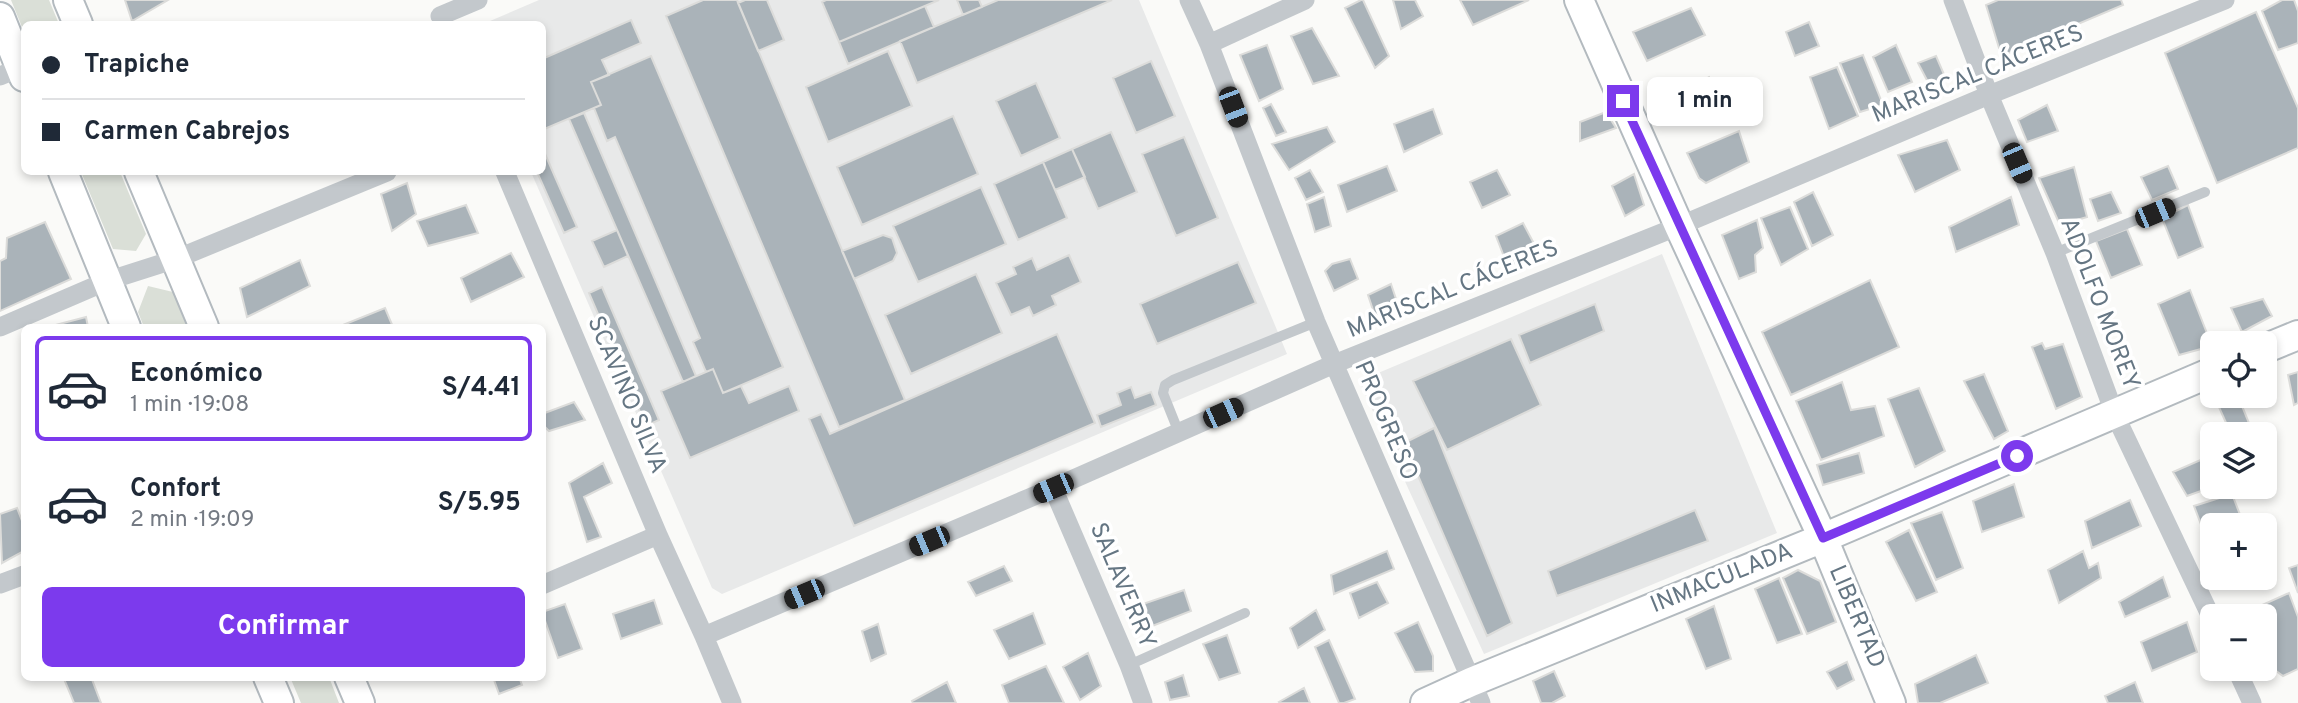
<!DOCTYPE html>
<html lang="es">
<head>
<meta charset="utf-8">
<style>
  body { margin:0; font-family:Overpass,sans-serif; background:#f2f2f3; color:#1f2937; height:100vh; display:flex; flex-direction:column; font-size:26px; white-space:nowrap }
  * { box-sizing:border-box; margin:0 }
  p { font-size:23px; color:#747a83 }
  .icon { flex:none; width:38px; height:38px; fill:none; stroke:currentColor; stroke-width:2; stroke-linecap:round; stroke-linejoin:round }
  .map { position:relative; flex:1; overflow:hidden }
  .panel { position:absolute; left:21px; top:324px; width:525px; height:357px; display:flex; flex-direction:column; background:#fff; border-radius:10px; box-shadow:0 4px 10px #0003 }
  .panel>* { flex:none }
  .hud { position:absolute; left:21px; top:21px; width:525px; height:154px; border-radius:10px; box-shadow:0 4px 10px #0003; display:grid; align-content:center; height:154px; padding:0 21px; background:#fff }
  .controls { position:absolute; left:2200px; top:331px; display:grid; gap:14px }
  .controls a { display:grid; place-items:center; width:77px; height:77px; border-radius:10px; background:#fff; box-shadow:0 4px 10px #0003; font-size:35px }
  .end { position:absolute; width:32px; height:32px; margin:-16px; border:9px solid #7c3aed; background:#fff; box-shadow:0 0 0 4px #fff }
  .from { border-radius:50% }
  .bubble { position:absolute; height:49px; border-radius:10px; background:#fff; box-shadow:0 4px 10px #0003; font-size:23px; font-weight:700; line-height:49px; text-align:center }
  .car { position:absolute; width:21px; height:42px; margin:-21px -10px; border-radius:9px; box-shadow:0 0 5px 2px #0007; background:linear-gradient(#222 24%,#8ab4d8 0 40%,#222 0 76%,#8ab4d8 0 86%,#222 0) }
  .hud b { display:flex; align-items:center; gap:24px; height:66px; font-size:26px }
  .hud b+b { border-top:2px solid #e0e1e3 }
  .hud i { width:18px; height:18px; background:#1f2937 }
  ul { padding:12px 0 0; list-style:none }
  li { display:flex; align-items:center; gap:21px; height:105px; margin:0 14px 10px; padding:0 7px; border:4px solid transparent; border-radius:10px }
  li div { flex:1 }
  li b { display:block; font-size:26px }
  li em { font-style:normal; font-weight:700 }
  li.current { border-color:#7c3aed }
  li>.icon { width:63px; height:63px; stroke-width:1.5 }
  .cta { display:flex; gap:14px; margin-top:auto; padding:14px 21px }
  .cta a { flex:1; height:80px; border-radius:10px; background:#7c3aed; color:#fff; font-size:28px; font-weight:700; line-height:80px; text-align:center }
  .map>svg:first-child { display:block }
  .built { fill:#e8e9e9 }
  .green { fill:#dadfd7 }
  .building { fill:#aab3b9; stroke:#dcdcda; stroke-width:2 }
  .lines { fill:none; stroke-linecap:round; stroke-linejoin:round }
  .secondary-casing { stroke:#b3babf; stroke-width:32 }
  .lane { stroke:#c3c8cc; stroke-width:10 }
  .street { stroke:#c3c8cc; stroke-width:19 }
  .secondary { stroke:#fff; stroke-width:28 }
  .route { stroke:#7c3aed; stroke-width:9 }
  .labels { text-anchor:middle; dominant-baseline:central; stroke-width:7; stroke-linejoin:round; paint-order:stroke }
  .street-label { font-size:24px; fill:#657683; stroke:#fff }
</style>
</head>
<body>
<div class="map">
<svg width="2298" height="703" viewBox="0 0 2298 703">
  <rect width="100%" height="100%" fill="#fafaf8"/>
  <path class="built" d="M539,0H1139L1287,354L722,594L712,588L531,172H542V24H483Z
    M1662,254L1777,533L1484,654L1359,381Z"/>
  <path class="green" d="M11,0H49L59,24H24V32Z
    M81,172H120L146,234L136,251L113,249Z
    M148,286L173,292L187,327H144L138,312Z
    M290,677H329L339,703H301Z"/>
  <path class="building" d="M125,0H168L132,21Z
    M703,0H737L905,400L839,427L666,16Z
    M745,0H767L784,40L758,51L738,3Z
    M826,0H939L839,42L822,2Z
    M957,0H979L982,7L963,15Z
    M998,0H1112L917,83L900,41Z
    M1361,0H1363L1389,56L1375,68L1345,8Z
    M1393,0H1415L1423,16L1401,29Z
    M1460,0H1529L1473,25Z
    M1998,0H2121L2123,5L2007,54L1999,48L1986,5Z
    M2282,0H2294L2298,11V43L2278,50L2262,11Z
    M925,6L934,27L848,64L839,42Z
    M1691,8L1705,35L1647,61L1633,32Z
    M2256,12L2298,108V148L2217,183L2165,53Z
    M631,20L641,43L602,60L609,75L591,82L601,105L542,130V59Z
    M1809,22L1819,46L1795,56L1786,32Z
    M1312,28L1339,76L1313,84L1291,36Z
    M1267,45L1283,89L1259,101L1240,55Z
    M1896,45L1912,82L1888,92L1873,57Z
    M888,51L912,106L828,142L806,87Z
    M1863,55L1883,105L1860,112L1840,63Z
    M651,56L783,367L723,393L713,369L706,372L693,342L700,338L615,137L607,141L594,108L601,105L591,82Z
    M1936,56L1946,79L1929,84L1918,63Z
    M1151,61L1175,116L1136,133L1113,78Z
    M1837,67L1858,116L1829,129L1810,77Z
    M1709,77L1726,108L1699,124L1681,93Z
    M1036,83L1060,138L1021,156L996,101Z
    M1271,104L1286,132L1276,136L1263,108Z
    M2047,105L2058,131L2027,142L2018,120Z
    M1433,109L1442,134L1404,152L1394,124Z
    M1606,112L1616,128L1580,141V122Z
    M584,113L696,376L683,382L569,119Z
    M953,116L978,174L862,225L837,167Z
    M1327,127L1335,142L1289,170L1272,144Z
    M1739,131L1749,162L1706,183L1699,178L1687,153Z
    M1111,132L1137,192L1098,209L1072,149Z
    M1184,137L1218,218L1176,236L1142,154Z
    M1947,140L1960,170L1915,192L1898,155Z
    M542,147L577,227L564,233L537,172H542Z
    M1072,149L1085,177L1055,190L1043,162Z
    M1043,162L1067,218L1018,240L994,184Z
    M1387,166L1397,191L1347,212L1338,185Z
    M2168,166L2178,189L2152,200L2141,177Z
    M2074,167L2087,217L2060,225L2039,178Z
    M1310,170L1323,192L1306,200L1295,178Z
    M1497,170L1510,195L1482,208L1470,182Z
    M1634,174L1644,205L1625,216L1612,186Z
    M407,183L416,214L392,231L381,194Z
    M981,187L1006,244L918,282L893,226Z
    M1813,192L1833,235L1812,246L1794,202Z
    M2111,192L2121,213L2098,221L2090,199Z
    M1324,197L1331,226L1315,232L1307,204Z
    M2011,197L2019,225L1956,252L1949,227Z
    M466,205L478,233L428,246L417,221Z
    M2188,205L2203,247L2178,258L2162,218Z
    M1790,207L1808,249L1781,265L1761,218Z
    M1757,220L1763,248L1755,255L1756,272L1739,279L1722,235Z
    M45,222L71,279L0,311V261L6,258L7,238Z
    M1523,223L1540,255L1508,267L1496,236Z
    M2127,229L2142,265L2111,278L2096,241Z
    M617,230L628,256L604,267L592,241Z
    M883,235L892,238L897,253L893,261L854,279L842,251Z
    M511,253L524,277L471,302L461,278Z
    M1069,255L1081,282L1052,296L1056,305L1033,316L1029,307L1011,315L996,283L1016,274L1013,267L1032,258L1037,270Z
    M1350,259L1358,279L1334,291L1325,271L1332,264Z
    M300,260L310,286L247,317L240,288Z
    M1238,262L1256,303L1157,344L1140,304Z
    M976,274L1002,333L911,374L885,315Z
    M1870,280L1899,347L1791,395L1762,332Z
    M1391,284L1399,308L1376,319L1368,295Z
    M602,287L659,420L646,426L589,293Z
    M2190,290L2212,346L2179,355L2158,304Z
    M2263,299L2272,316L2242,332L2231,308Z
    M1595,304L1604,331L1530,363L1519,335Z
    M385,308L393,327H338Z
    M86,317L88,327H48Z
    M1057,334L1095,423L854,526L809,419L821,414L830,434Z
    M1511,339L1541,405L1447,450L1413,381Z
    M2042,343L2045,349L2063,344L2082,397L2056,409L2032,347Z
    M713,369L723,393L741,386L749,403L789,386L799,411L690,458L661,391Z
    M2298,372V403L2294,405L2288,375Z
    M1984,374L2008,431L1994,439L1964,381Z
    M1842,382L1851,410L1875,406L1884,436L1821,460L1796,401Z
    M1131,387L1135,398L1151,392L1156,405L1101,427L1097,415L1121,405L1117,393Z
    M1919,388L1945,451L1915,467L1888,399Z
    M2214,396H2238L2251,428L2242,434H2231Z
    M574,402L585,420L549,431L542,424V414Z
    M1434,428L1512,623L1487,636L1404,443Z
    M1859,453L1864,473L1823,485L1817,465Z
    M2212,455V486H2215L2187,496L2173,472Z
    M603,463L612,483L584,497L601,537L587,542L569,483Z
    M2014,484L2024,517L1982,532L1973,501Z
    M2232,494L2244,525H2212V542L2208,543L2194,506Z
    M2130,500L2141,526L2092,548L2085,521Z
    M17,508L24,526V551L2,563L0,514Z
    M1695,510L1708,541L1557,596L1548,571Z
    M1942,512L1963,568L1936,580L1911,523Z
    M1909,530L1937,592L1916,601L1886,542Z
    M1387,551L1394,569L1334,594L1331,575Z
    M2083,551L2089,568L2098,563L2101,578L2059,603L2048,570Z
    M2298,565V593L2289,568Z
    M1004,566L1012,581L976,596L968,582Z
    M1798,570L1820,581L1836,622L1807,634L1783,578Z
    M2163,577L2170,597L2125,617L2119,602Z
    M1779,578L1802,634L1777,643L1755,589Z
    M1377,582L1388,603L1359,618L1350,593Z
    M1184,590L1191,611L1142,630L1131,608Z
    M2289,593L2298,617V669L2283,676L2264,662V616H2257L2260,606Z
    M654,600L662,624L621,639L613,614Z
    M565,604L582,649L558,658L542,612Z
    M1714,606L1731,659L1706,669L1686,619Z
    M1316,610L1325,630L1298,648L1290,628Z
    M1033,613L1045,644L1009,659L994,630Z
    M1418,622L1433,656V671L1415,672L1395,633Z
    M2187,622L2197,652L2152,671L2141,642Z
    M878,624L886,654L871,661L862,631Z
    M1227,635L1240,673L1219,680L1203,644Z
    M1329,640L1355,699L1344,703H1339L1315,647Z
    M1088,653L1101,686L1080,700L1063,667Z
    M1976,655L1988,683L1940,703H1918L1915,684Z
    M1847,662L1854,680L1837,689L1827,672Z
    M1046,666L1064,703H1009L1002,685Z
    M1554,671L1565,696L1552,703H1541L1533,681Z
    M1183,675L1189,696L1170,700L1165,682Z
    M68,677H91L101,703H74L64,679Z
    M493,677H519L522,685L499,694Z
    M947,682L956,703H913L912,701Z
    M2135,682L2143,703H2108L2105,696Z
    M1304,688L1310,703H1280L1279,702Z"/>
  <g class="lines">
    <g class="secondary-casing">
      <path id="secondary" d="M68,0L78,24
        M1579,0L1679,226L1823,538L1891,703
        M0,17L24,77
        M63,172L126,327
        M139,172L204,327
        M2264,349L2298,335
        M268,677L279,703
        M349,677L360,703
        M1425,703L1471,682L1823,538L2212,372"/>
    </g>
    <path class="lane" d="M2055,253L2205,192
      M1179,433L1163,393L1165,385L1173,380L1316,322
      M1129,665L1245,613"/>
    <path class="street" d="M1189,0L1209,44L1316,322L1481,703
      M1953,0L1989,95L2055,253L2115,415L2212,619
      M440,16L478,0
      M1209,44L1305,0
      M0,76L24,66
      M505,172L658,535L704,636L732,703
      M0,327L107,281L176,259L387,172
      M1053,488L1129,665L1143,703
      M0,584L24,575
      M542,585L658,535
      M704,636L1053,488L1334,364L1679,226L1989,95L2225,0
      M2236,668L2252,703"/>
    <use href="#secondary" class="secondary"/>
  </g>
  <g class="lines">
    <path class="route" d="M1623,101L1823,538L2017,456"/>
  </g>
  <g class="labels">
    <g class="street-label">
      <text transform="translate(1978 75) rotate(-22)">MARISCAL CÁCERES</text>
      <text transform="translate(1453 290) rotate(-22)">MARISCAL CÁCERES</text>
      <text transform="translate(2099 304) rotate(69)">ADOLFO MOREY</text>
      <text transform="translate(626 395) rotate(67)">SCAVINO SILVA</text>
      <text transform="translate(1385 421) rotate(67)">PROGRESO</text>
      <text transform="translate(1722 579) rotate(-22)">INMACULADA</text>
      <text transform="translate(1122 586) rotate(67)">SALAVERRY</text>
      <text transform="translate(1856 617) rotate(67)">LIBERTAD</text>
    </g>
  </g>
</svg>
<div class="controls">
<a><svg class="icon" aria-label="locate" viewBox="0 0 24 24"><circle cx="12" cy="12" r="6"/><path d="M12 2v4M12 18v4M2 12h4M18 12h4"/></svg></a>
<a><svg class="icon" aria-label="layers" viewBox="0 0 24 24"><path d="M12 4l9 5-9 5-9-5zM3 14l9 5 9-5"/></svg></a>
<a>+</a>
<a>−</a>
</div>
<i class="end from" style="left:2017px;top:456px"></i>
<i class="end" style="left:1623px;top:101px"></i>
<div class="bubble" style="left:1647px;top:77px;width:116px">1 min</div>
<i class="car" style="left:1233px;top:107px;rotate:159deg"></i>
<i class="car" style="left:2017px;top:163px;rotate:157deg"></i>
<i class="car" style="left:2155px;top:213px;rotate:67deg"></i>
<i class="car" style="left:1223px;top:413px;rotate:66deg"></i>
<i class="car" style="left:1053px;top:488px;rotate:247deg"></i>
<i class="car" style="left:929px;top:541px;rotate:247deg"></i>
<i class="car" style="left:804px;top:594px;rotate:247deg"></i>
<div class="hud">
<b><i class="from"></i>Trapiche</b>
<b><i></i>Carmen Cabrejos</b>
</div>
<section class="panel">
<ul>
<li class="current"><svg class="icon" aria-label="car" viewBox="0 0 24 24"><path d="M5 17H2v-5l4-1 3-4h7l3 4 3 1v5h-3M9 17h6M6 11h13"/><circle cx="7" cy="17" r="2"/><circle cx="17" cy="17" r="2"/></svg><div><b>Económico</b><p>1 min · 19:08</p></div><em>S/4.41</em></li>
<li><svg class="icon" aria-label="car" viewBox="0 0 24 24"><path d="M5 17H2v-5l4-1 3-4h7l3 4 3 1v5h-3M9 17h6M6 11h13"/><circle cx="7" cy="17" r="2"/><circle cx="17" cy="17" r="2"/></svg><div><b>Confort</b><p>2 min · 19:09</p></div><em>S/5.95</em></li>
</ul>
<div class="cta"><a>Confirmar</a></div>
</section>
</div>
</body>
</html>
